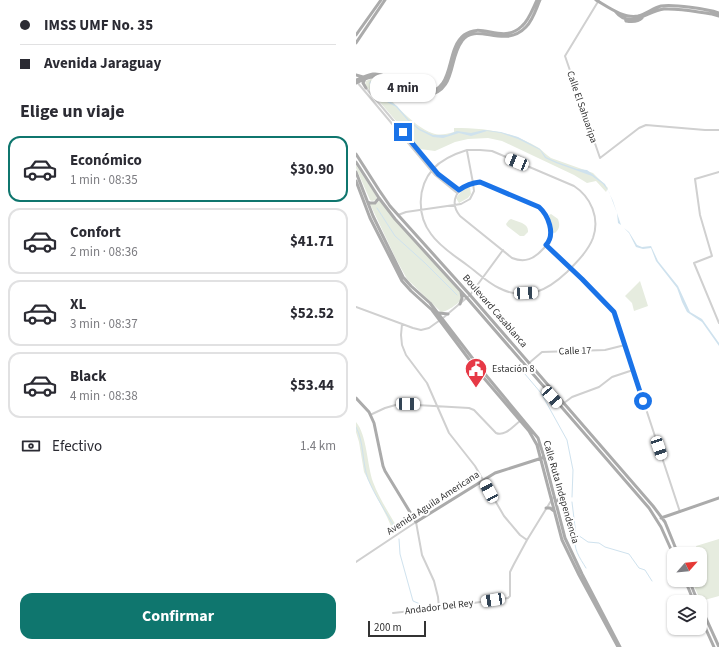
<!DOCTYPE html>
<html lang="es">
<head>
<meta charset="utf-8">
<style>
  body { margin:0; font-family:"Source Sans 3",sans-serif; background:#f2f2f3; color:#2b2b33; height:100vh; display:flex; flex-direction:column; font-size:15px; white-space:nowrap }
  * { box-sizing:border-box; margin:0 }
  p { font-size:13px; color:#7c7c81 }
  .icon { flex:none; width:22px; height:22px; fill:none; stroke:currentColor; stroke-width:2; stroke-linecap:round; stroke-linejoin:round }
  .map { position:relative; flex:1; overflow:hidden }
  .side { display:flex; flex-direction:column; background:#fff; width:356px }
  .side>* { flex:none }
  .top-card { display:grid; align-content:center; height:88px; padding:0 20px; background:#fff }
  .needle { width:26px; rotate:63deg }
  .buttons { position:absolute; left:311px; top:547px; display:grid; gap:8px }
  .buttons a { display:grid; place-items:center; width:40px; height:40px; border-radius:8px; background:#fff; box-shadow:0 1px 3px #0004; font-size:20px }
  .scale { position:absolute; left:12px; bottom:10px; width:58px; box-sizing:border-box; padding-left:4px; border:2px solid #333; border-top:0; font-size:11px; line-height:14px; white-space:nowrap; color:#333; -webkit-text-stroke:3px #fff; paint-order:stroke }
  .end { position:absolute; width:18px; height:18px; margin:-9px; border:5px solid #1a73e8; background:#fff; box-shadow:0 0 0 2px #fff }
  .from { border-radius:50% }
  .bubble { position:absolute; height:28px; border-radius:12px; background:#fff; box-shadow:0 1px 3px #0004; font-size:13px; font-weight:700; line-height:28px; text-align:center }
  .car { position:absolute; width:12px; height:24px; margin:-12px -6px; border-radius:5px; box-shadow:0 0 3px 1px #0007; background:linear-gradient(#fff 24%,#345 0 40%,#fff 0 76%,#345 0 86%,#fff 0) }
  .top-card b { display:flex; align-items:center; gap:14px; height:38px; font-size:15px }
  .top-card b+b { border-top:1px solid #e1e1e2 }
  .top-card i { width:10px; height:10px; background:#2b2b33 }
  ul { padding:0; list-style:none }
  li { display:flex; align-items:center; gap:12px; height:66px; margin:0 8px 6px; padding:0 12px; border:2px solid #e1e1e2; border-radius:12px }
  li div { flex:1 }
  li b { display:block; font-size:15px }
  li em { font-style:normal; font-weight:700 }
  li.active { border-color:#0f766e }
  li>.icon { width:36px; height:36px; stroke-width:1.5 }
  h2 { padding:0 20px; font-size:18px; line-height:48px }
  .pay { display:flex; align-items:center; gap:10px; height:44px; padding:0 20px; font-size:15px }
  .pay p { margin-inline-start:auto }
  .cta { display:flex; gap:8px; margin-top:auto; padding:8px 20px }
  .cta a { flex:1; height:46px; border-radius:12px; background:#0f766e; color:#fff; font-size:16px; font-weight:700; line-height:46px; text-align:center }
  main { display:flex; flex:1; min-height:0 }
  .map>svg:first-child { display:block }
  .green { fill:#e6ecdf }
  .water { fill:#cfe2ee }
  .lines { fill:none; stroke-linecap:round; stroke-linejoin:round }
  .stream { stroke:#cfe2ee; stroke-width:1 }
  .minor { stroke:#d0d0d0; stroke-width:2 }
  .major { stroke:#ababab; stroke-width:3 }
  .route { stroke:#1a73e8; stroke-width:5 }
  .labels { text-anchor:middle; dominant-baseline:central; stroke-width:4; stroke-linejoin:round; paint-order:stroke }
  .street-label { font-size:10px; fill:#333; stroke:#fff }
  .poi-label { font-size:10px; fill:#333; stroke:#fff; text-anchor:start }
</style>
</head>
<body>
<main>
<section class="side">
<div class="top-card">
<b><i class="from"></i>IMSS UMF No. 35</b>
<b><i></i>Avenida Jaraguay</b>
</div>
<h2>Elige un viaje</h2>
<ul>
<li class="active"><svg class="icon" aria-label="car" viewBox="0 0 24 24"><path d="M5 17H2v-5l4-1 3-4h7l3 4 3 1v5h-3M9 17h6M6 11h13"/><circle cx="7" cy="17" r="2"/><circle cx="17" cy="17" r="2"/></svg><div><b>Económico</b><p>1 min · 08:35</p></div><em>$30.90</em></li>
<li><svg class="icon" aria-label="car" viewBox="0 0 24 24"><path d="M5 17H2v-5l4-1 3-4h7l3 4 3 1v5h-3M9 17h6M6 11h13"/><circle cx="7" cy="17" r="2"/><circle cx="17" cy="17" r="2"/></svg><div><b>Confort</b><p>2 min · 08:36</p></div><em>$41.71</em></li>
<li><svg class="icon" aria-label="car" viewBox="0 0 24 24"><path d="M5 17H2v-5l4-1 3-4h7l3 4 3 1v5h-3M9 17h6M6 11h13"/><circle cx="7" cy="17" r="2"/><circle cx="17" cy="17" r="2"/></svg><div><b>XL</b><p>3 min · 08:37</p></div><em>$52.52</em></li>
<li><svg class="icon" aria-label="car" viewBox="0 0 24 24"><path d="M5 17H2v-5l4-1 3-4h7l3 4 3 1v5h-3M9 17h6M6 11h13"/><circle cx="7" cy="17" r="2"/><circle cx="17" cy="17" r="2"/></svg><div><b>Black</b><p>4 min · 08:38</p></div><em>$53.44</em></li>
</ul>
<div class="pay"><svg class="icon" aria-label="cash" viewBox="0 0 24 24"><path d="M3 7h18v10H3z"/><circle cx="12" cy="12" r="2"/></svg>Efectivo<p>1.4 km</p></div>
<div class="cta"><a>Confirmar</a></div>
</section>
<div class="map">
<svg width="363" height="647" viewBox="0 0 363 647">
  <rect width="100%" height="100%" fill="#fff"/>
  <path class="green" d="M15,79C30,94 57,127 76,133C84,136 90,134 98,132V128C128,128 156,131 183,148C187,151 190,155 195,158L237,173L252,188L250,192L240,181L231,183L218,175L146,141L132,138L112,139L99,142L79,151L64,149L11,87L9,85L10,81Z
    M0,165L21,197L20,200L16,201L14,200L0,168Z
    M111,187H114L115,194L112,198L103,203L100,198L108,188Z
    M24,200L104,292C105,295 106,297 105,299C103,304 90,312 85,312L51,279L40,259L14,204H20Z
    M195,214L202,219C204,225 204,228 199,233L196,232L193,215Z
    M155,219C162,222 173,223 172,232L168,236H164L151,226L150,224L153,220Z
    M284,281L292,306L278,311L276,303L269,296Z
    M0,422C11,435 11,465 17,482C23,498 33,513 41,527L42,530L38,533L31,517L8,472L3,442L0,432Z
    M363,539V596L345,601L335,580H344V566L346,565L344,554H342L340,546Z"/>
  <path class="water" d="M15,81L18,82L26,94L32,100L41,106L53,120L64,129L77,135H91L101,131L115,133L128,130L145,132L162,137L184,149L190,157L201,162L221,169L231,170L249,184L257,201L265,225L262,223L261,213L253,192L247,184L236,176L200,163L189,158L184,150L162,139L145,133L131,131L115,136L103,133L87,138L77,137L63,130L53,122L40,107L31,102L15,85L13,83Z
    M268,228L273,232L281,245L286,247L295,246L302,261L322,286L334,312L346,319L363,343V346L346,322L331,312L326,302L321,288L300,261L295,248L287,249L280,247L273,233Z"/>
  <g class="lines">
    <path class="stream" d="M21,208L39,236L69,263L101,295
      M163,367L185,393L211,440L217,470L216,497
      M0,427C8,441 6,463 12,479C19,496 30,512 39,528
      M216,502L220,535C216,548 224,558 230,568
      M219,533L232,542L243,543L249,547L273,554L283,568L289,570L296,581
      M43,539L44,554L57,601L64,604"/>
    <path class="minor" d="M243,0L209,56L244,158L283,128L290,125L349,130H363
      M1,82L79,175L101,193
      M10,88L80,171L103,190
      M111,150H124L136,151L218,186C235,197 244,218 237,238C232,251 221,262 211,272C192,290 170,302 143,288C132,283 122,273 111,265C99,256 84,247 75,234C61,216 61,187 77,169C86,159 98,154 111,150Z
      M363,172L339,179L344,215L356,256L338,263L363,323
      M117,183L130,184L183,207C192,215 198,230 193,242C192,244 189,247 187,249C178,259 169,263 156,258L104,216C92,201 102,187 117,183Z
      M42,215L50,212L105,204L114,199L118,191L117,183L111,151
      M190,245L226,279L258,312L324,512
      M0,307L57,328L65,330L73,328L87,318L114,295L147,250
      M46,324L45,335L46,345L50,355L71,383L93,433L119,466L148,516L164,535L171,540
      M173,363L186,352L249,350L269,345
      M204,406L216,397L243,387L256,377L277,370
      M14,415L29,408L43,404L113,408L118,410L140,433C149,437 157,426 164,421
      M0,562L60,522L66,555L78,581L82,597L83,608
      M37,613L83,608L152,598L154,596V572L158,564L171,540L198,496"/>
    <path class="major" d="M240,0C252,7 268,19 282,16C290,14 297,8 305,6C317,4 352,9 363,13
      M259,11C275,31 292,10 308,9C324,8 341,12 356,14L363,16
      M269,18L270,21C276,22 282,22 286,18
      M0,35L25,0
      M0,43L29,0
      M0,75L7,77
      M9,79L7,83L10,88
      M0,80C6,78 11,75 17,74C37,72 47,97 67,94C101,90 88,51 108,35C126,21 146,45 166,26C173,20 177,8 181,0
      M0,83C5,81 11,77 17,77C37,75 45,100 70,96C101,91 92,59 106,41C120,21 148,50 170,27C177,20 180,9 184,0
      M0,154L23,190L34,206L114,295L297,506L309,522L322,554
      M0,162L23,198L39,219L111,298L293,508L305,527L318,556
      M0,172L17,216L47,277L55,286L74,303L124,368L182,438L188,457L209,538L226,574L264,647
      M0,181L14,218L46,281L55,291L76,310L121,370L173,431L181,445L206,540L223,575L262,647
      M12,202L14,203H19L23,198
      M104,304L106,298L105,292
      M83,313L92,314
      M0,398L13,412L18,423L27,466L29,471L60,522L139,473L186,458
      M200,503L205,496
      M190,508H194L198,511
      M305,518L363,498
      M329,580L338,602
      M333,580L342,602
      M344,605L363,647
      M344,616L358,647"/>
  </g>
  <g class="lines">
    <path class="route" d="M47,132L82,174L103,190C110,185 115,183 124,182L183,207C192,215 200,234 190,245L226,279L258,312L287,401"/>
  </g>
  <defs>
    <g id="civic-pin" transform="scale(1.15)"><path d="M0 17L-7.5 6A9.5 9.5 0 1 1 7.5 6Z" fill="#e63946" stroke="#fff"/><path d="M-.6-6.5H3V-4.5H.6V-3L4-1V1h2V6H-6V1h2V-1L-.6-3ZM-1.2 2.5V6h2.4V2.5Z" fill="#fff"/></g>
  </defs>
  <g fill-rule="evenodd">
    <use href="#civic-pin" x="120" y="369"/>
  </g>
  <g class="labels">
    <g class="street-label">
      <text transform="translate(226 107) rotate(71)">Calle El Sahuaripa</text>
      <text transform="translate(139 311) rotate(49)">Boulevard Casablanca</text>
      <text transform="translate(219 351) rotate(-2)">Calle 17</text>
      <text transform="translate(205 492) rotate(74)">Calle Ruta Independencia</text>
      <text transform="translate(77 503) rotate(-33)">Avenida Aguila Americana</text>
      <text transform="translate(83 607) rotate(-7)">Andador Del Rey</text>
    </g>
    <g class="poi-label">
      <text x="136" y="369">Estación 8</text>
    </g>
  </g>
</svg>
<div class="buttons">
<a><svg class="needle" viewBox="-14 -14 28 28"><path d="M0-13l5 13h-10z" fill="#e53935"/><path d="M0 13l5-13h-10z" fill="#7c7c81"/></svg></a>
<a><svg class="icon" aria-label="layers" viewBox="0 0 24 24"><path d="M12 4l9 5-9 5-9-5zM3 14l9 5 9-5"/></svg></a>
</div>
<div class="scale">200 m</div>
<i class="end from" style="left:287px;top:401px"></i>
<i class="end" style="left:47px;top:132px"></i>
<div class="bubble" style="left:14px;top:74px;width:66px">4 min</div>
<i class="car" style="left:161px;top:162px;rotate:292deg"></i>
<i class="car" style="left:170px;top:293px;rotate:87deg"></i>
<i class="car" style="left:196px;top:397px;rotate:139deg"></i>
<i class="car" style="left:52px;top:404px;rotate:91deg"></i>
<i class="car" style="left:303px;top:448px;rotate:161deg"></i>
<i class="car" style="left:133px;top:491px;rotate:332deg"></i>
<i class="car" style="left:137px;top:600px;rotate:261deg"></i>
</div>
</main>
</body>
</html>
